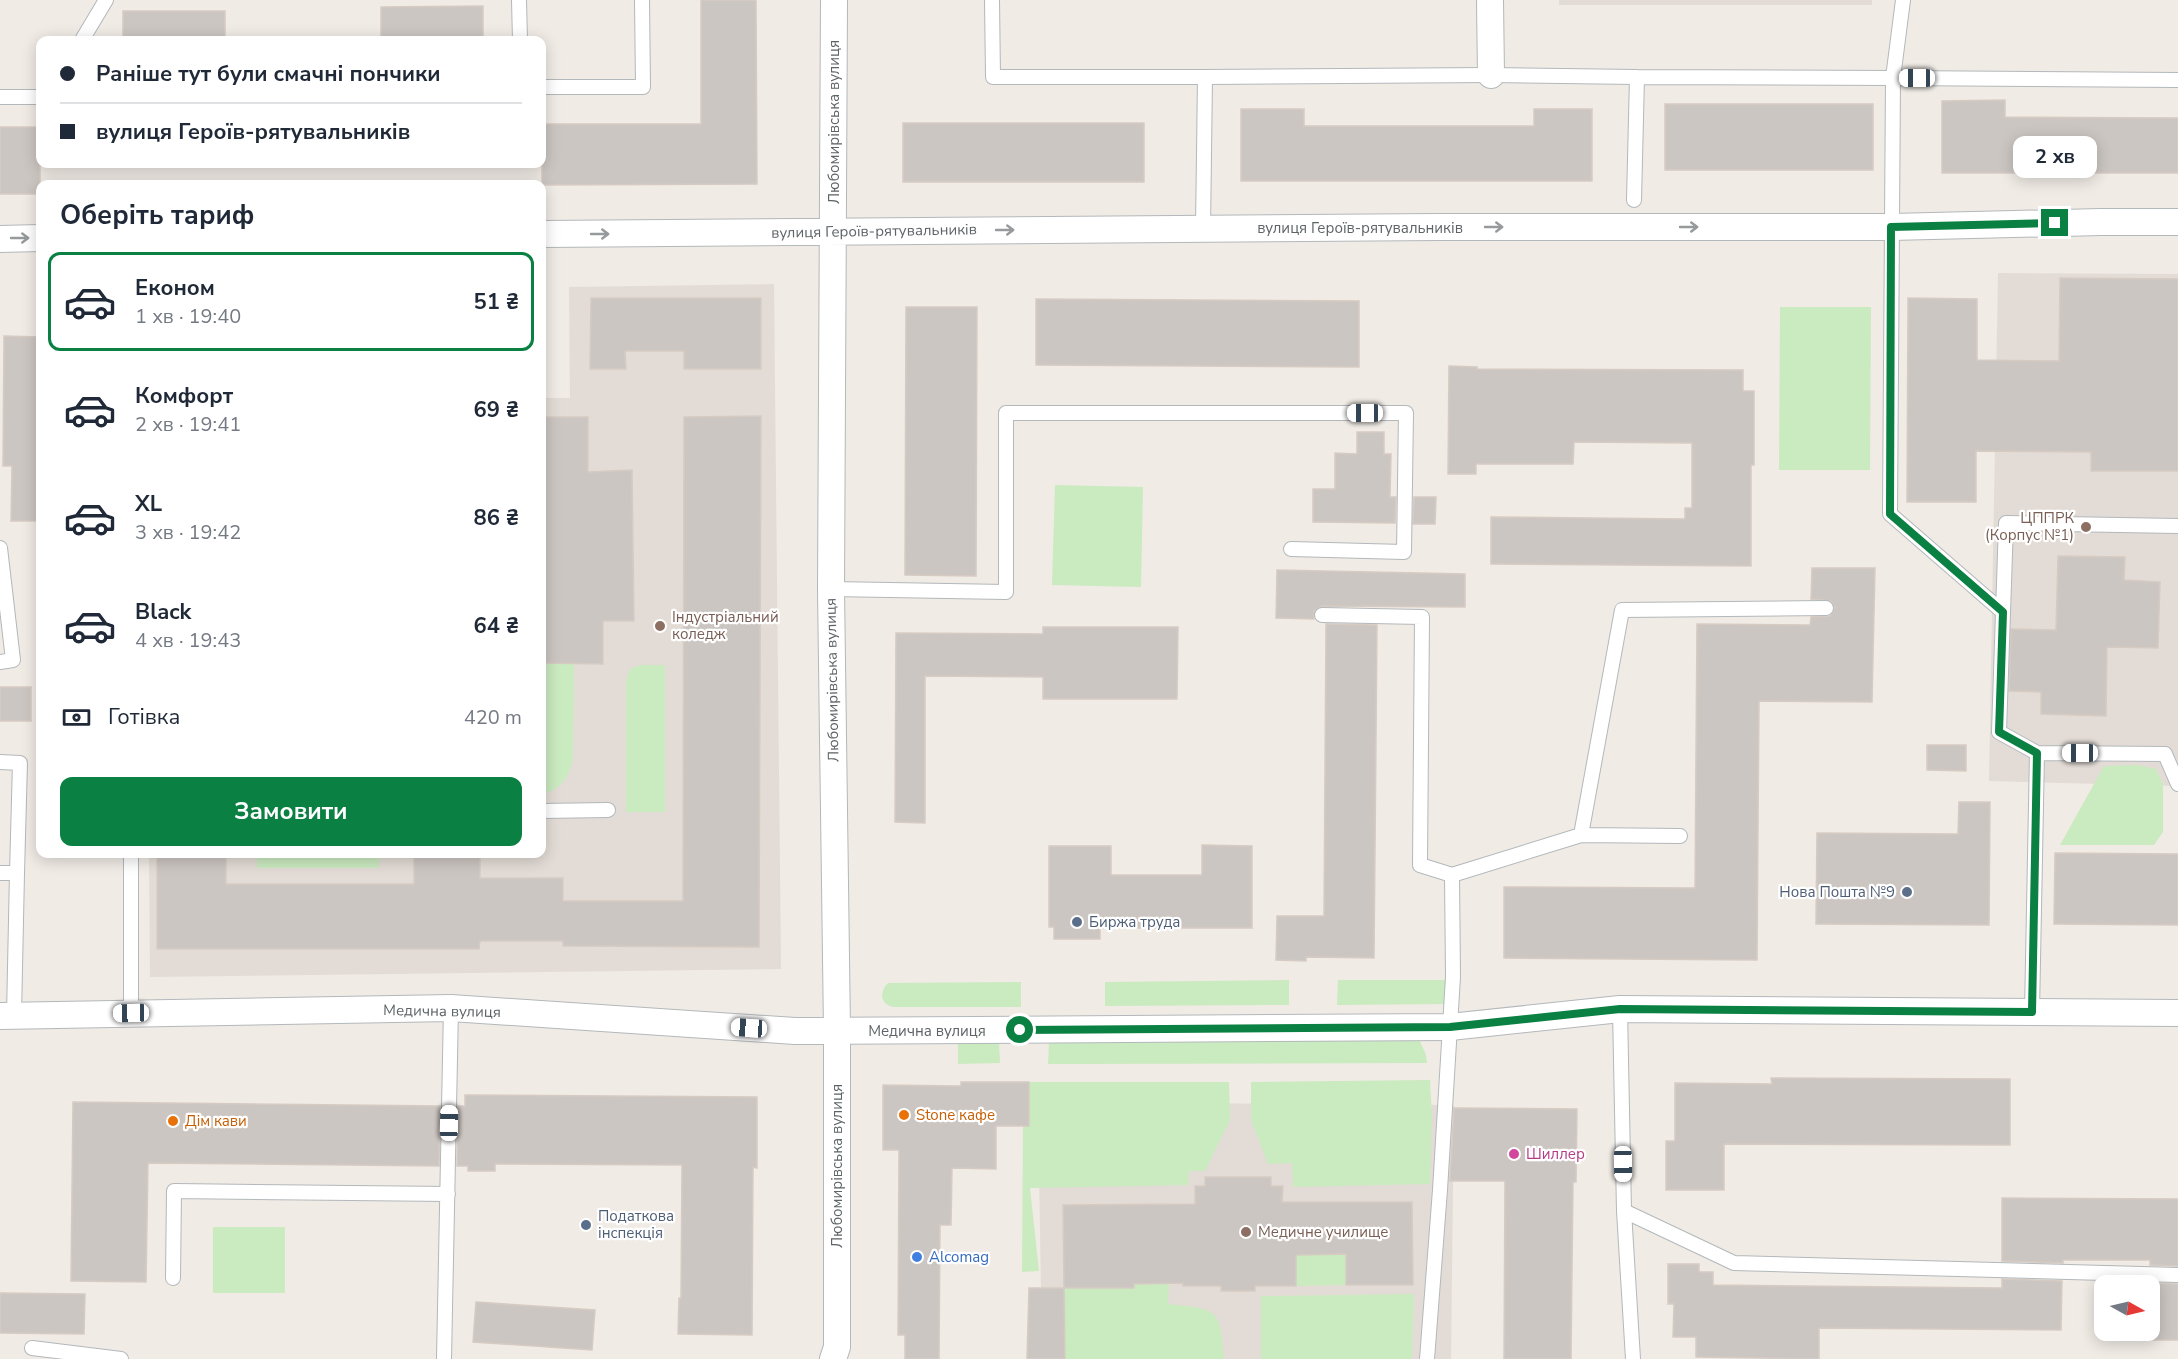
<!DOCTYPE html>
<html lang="uk">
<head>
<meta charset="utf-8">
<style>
  body { margin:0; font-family:"Nunito Sans",sans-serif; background:#f6f6f7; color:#1f2937; height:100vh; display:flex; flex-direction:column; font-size:22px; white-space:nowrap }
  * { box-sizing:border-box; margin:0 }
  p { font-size:20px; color:#747a83 }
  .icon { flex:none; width:33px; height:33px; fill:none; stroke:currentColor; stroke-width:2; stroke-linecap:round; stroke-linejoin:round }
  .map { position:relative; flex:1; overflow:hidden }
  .side { position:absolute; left:36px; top:180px; width:510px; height:678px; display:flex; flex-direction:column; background:#fff; border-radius:12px; box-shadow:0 3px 15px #0003 }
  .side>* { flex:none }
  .guide { position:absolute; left:36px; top:36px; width:510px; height:132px; border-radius:12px; box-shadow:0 3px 15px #0003; display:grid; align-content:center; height:132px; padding:0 24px; background:#fff }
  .needle { width:39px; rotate:98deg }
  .fabs { position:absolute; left:2094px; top:1275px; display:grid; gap:12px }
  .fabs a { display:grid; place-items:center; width:66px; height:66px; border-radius:12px; background:#fff; box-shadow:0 3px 15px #0003; font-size:30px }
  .end { position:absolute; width:27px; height:27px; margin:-14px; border:8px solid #0b8043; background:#fff; box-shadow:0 0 0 3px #fff }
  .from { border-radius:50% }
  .bubble { position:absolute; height:42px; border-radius:12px; background:#fff; box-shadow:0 3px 15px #0003; font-size:20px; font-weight:700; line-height:42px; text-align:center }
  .car { position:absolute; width:18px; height:36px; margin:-18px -9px; border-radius:8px; box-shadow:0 0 4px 2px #0007; background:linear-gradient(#fff 24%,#345 0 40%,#fff 0 76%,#345 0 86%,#fff 0) }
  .guide b { display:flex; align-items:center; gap:21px; height:57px; font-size:22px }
  .guide b+b { border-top:2px solid #e0e1e3 }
  .guide i { width:15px; height:15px; background:#1f2937 }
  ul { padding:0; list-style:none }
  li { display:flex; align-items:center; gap:18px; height:99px; margin:0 12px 9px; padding:0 12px; border:3px solid transparent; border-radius:12px }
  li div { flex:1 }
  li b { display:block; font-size:22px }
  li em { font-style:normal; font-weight:700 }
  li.on { border-color:#0b8043 }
  li>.icon { width:54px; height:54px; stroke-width:1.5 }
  h2 { padding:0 24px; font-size:27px; line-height:72px }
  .pay { display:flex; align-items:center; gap:15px; height:66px; padding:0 24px; font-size:22px }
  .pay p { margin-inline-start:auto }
  .cta { display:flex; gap:12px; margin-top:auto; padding:12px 24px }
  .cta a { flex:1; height:69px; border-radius:12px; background:#0b8043; color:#fff; font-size:24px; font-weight:700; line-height:69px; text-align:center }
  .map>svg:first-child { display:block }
  .education { fill:#e3dcd6 }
  .green { fill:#caeac0 }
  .building { fill:#ccc6c2; stroke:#d6cbc3; stroke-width:1.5 }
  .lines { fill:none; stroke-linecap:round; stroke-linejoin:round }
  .lane-casing { stroke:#b3b8bb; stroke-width:16 }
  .street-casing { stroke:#b3b8bb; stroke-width:28 }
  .lane { stroke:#fff; stroke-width:14 }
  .street { stroke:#fff; stroke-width:26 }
  .oneway { stroke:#969a9c }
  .route { stroke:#0b8043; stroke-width:8 }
  .education-dot { fill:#8d6e63; stroke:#fff; stroke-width:2 }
  .service-dot { fill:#5c6f8a; stroke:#fff; stroke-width:2 }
  .food-dot { fill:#e8710a; stroke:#fff; stroke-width:2 }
  .hotel-dot { fill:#d1479c; stroke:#fff; stroke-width:2 }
  .shop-dot { fill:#3f7fe0; stroke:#fff; stroke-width:2 }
  .labels { text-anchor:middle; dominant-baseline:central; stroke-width:4.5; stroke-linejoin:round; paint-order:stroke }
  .street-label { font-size:15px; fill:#5d6467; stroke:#fff }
  .education-label { font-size:15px; fill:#785e54; stroke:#fff; text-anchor:start }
  .service-label { font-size:15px; fill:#4e5e75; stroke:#fff; text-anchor:start }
  .food-label { font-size:15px; fill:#c56008; stroke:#fff; text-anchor:start }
  .hotel-label { font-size:15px; fill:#b23c85; stroke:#fff; text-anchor:start }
  .shop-label { font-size:15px; fill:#366cbe; stroke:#fff; text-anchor:start }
</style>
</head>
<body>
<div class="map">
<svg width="2178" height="1359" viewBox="0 0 2178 1359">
  <rect width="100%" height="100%" fill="#f0ebe5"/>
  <path class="education" d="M1559,0H1872V5H1559Z
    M1998,273L2178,274V786L1989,781Z
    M774,284L781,969L150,977L149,854H542V398H570L569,287Z
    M1038,1102L1454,1105L1451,1359H1042Z"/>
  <path class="green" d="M1780,307H1871L1870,470H1779Z
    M1055,485L1143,487L1141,587L1052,585Z
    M542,663H574L573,759C569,777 561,790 542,794Z
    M640,665H665V812H626V680L630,669Z
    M2137,765L2156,769L2163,784V832L2154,845H2060L2104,766Z
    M257,854H379V868H257Z
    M1289,980V1005L1105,1006V982Z
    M1338,980H1456L1446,1004L1337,1005Z
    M1021,982V1007H894C880,1005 879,992 888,983Z
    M1419,1039L1426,1055L1427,1063L1048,1064L1049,1041Z
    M999,1041L1000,1063L958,1064V1042Z
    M1430,1080L1432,1118L1430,1184L1293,1187L1292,1163L1268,1164L1251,1120V1082Z
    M1029,1082H1229L1230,1120L1205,1171H1189L1188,1185L1030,1188L1039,1271L1022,1272L1023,1126H1029Z
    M213,1227H285V1293H213Z
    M1346,1254V1285L1296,1286V1255Z
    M1169,1283L1168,1304C1217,1309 1221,1308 1224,1359H1065L1064,1288H1134V1284Z
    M1414,1294L1412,1359H1261V1296Z"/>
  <path class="building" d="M701,0H756L757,184L542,185V124H701Z
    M483,6V40H381V7Z
    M123,11H225V40H123Z
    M2005,100V117L2178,118V173H1942V101Z
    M1665,104H1873V170H1665Z
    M1241,109H1304V126H1534V109H1592V181H1241Z
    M903,123H1144V182H903Z
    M0,127H40V194H0Z
    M2060,278L2178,279V471H2091V452L1976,451V502H1907L1908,298L1977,299V360L2059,361Z
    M591,298H761V369H684V351H625L626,369H590Z
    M1036,299L1359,301V367L1036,365Z
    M906,307H977L976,576L905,575Z
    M4,336L40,337V521H11L12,466H3Z
    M1449,366L1477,367V369L1743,370V391H1754V465H1751V566L1491,564V517L1685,519V508H1692V443L1574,442L1573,464H1476V474H1448Z
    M761,416L759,947L563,946V941H480L479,949H157V854H226V884H414V854H480V878H563V901H683L684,417Z
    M542,417H588V472L632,470L634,621H603V664L542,663Z
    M1357,432H1384V454H1391L1390,497H1396L1395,523L1313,522V489H1335V453L1357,454Z
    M1414,497H1436L1435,524H1413Z
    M2058,556L2125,557L2124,580L2160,582L2158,648L2107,647L2106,716L2041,714V692L2009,691L2011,629L2056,630Z
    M1812,568H1875L1872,702L1759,701L1757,960L1504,958V887L1695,888L1697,624L1810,625L1811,617L1830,616L1835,608L1831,601L1811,599Z
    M1277,570L1465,574V607L1322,606L1314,611V619L1276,618Z
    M1326,624L1377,625L1374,958L1306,957V961L1276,960L1277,916H1324Z
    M1043,627H1178L1177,699H1043V677L925,676V823L895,822L896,633L1043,634Z
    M0,687H31V721H0Z
    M1927,745H1966V771L1927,770Z
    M1959,802H1990L1989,925L1816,924L1817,833L1958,834Z
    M1202,845L1252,846V928H1100V939H1054V927H1049V846H1111V875H1202Z
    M2055,853L2178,854V925L2054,924Z
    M1771,1078L2010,1079V1145L1724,1144V1190H1666V1141H1675V1083L1772,1084Z
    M961,1082H1029V1126H996V1169L952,1168L951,1225H940L939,1359H905V1335H898L899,1150H883V1085L961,1086Z
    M465,1095L757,1097V1168L753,1167L752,1335L678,1334L679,1298H681L682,1165L495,1164V1171H468V1166H457L458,1106H465Z
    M73,1102L440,1106L439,1166L148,1163L146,1282L71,1281Z
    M1454,1108L1577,1109L1576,1182H1573L1571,1359H1504L1505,1181H1450Z
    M1205,1177H1271V1186H1283L1282,1202H1412L1413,1285H1346V1254L1296,1255V1286H1255V1291H1221V1286H1183V1283L1134,1284V1288H1064L1063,1205L1195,1204V1186H1205Z
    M2002,1198L2178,1199V1266L2150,1265V1260H2063V1263L2002,1261Z
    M1668,1264H1699V1272H1713V1285L2002,1288V1279L2062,1281L2061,1330L1819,1328V1359L1696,1357V1337H1673L1674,1304H1668Z
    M2150,1283L2178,1284V1340H2150Z
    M1029,1288H1064L1065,1359H1027Z
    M0,1293L85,1294L84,1334L0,1333Z
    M476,1302L595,1310L592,1350L473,1342Z"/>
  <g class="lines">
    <g class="lane-casing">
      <path id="lane" d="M519,0L520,40
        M992,0L993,77H1205L1203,229
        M1903,0L1893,78L2178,80
        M82,40L106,0
        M1205,77L1491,75L1637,77L1634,200
        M1637,77L1893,78L1890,514L2003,612
        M542,87H643L642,0
        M0,97H40
        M0,548L13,660L0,662
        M831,589L1006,592V413H1406L1404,552L1291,549
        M1322,615L1422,617L1420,865L1452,875
        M2037,753L2165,754L2178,784
        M0,762L20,763L17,873
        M542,811L608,810
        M1581,835L1680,836
        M0,873H17L14,1015
        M1620,1009L1624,1211L1633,1359
        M2032,1012L2037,753L1999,732L2006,523L2178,526
        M131,1013V854
        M1624,1211L1734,1263L2178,1275
        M173,1278L174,1191L448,1194
        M32,1348L121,1359
        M444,1359L451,1008
        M1427,1359L1440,1190L1453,977L1452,875L1581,835L1622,610L1826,608"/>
    </g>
    <g class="street-casing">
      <path id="street" d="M1490,0L1491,75
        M542,234L1439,227H1891L2101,222H2178
        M0,239L40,238
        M0,1016L451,1008L795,1031L1450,1027L1620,1009L2178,1013
        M833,1359L837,1347V1031L831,589L834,0"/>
    </g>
    <use href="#lane" class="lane"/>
    <use href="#street" class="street"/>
  </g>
  <defs><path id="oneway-shaft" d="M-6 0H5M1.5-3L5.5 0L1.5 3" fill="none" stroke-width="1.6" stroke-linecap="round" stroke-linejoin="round" transform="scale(1.5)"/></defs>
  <g class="oneway">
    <use href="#oneway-shaft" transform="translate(1494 227)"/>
    <use href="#oneway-shaft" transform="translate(1689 227)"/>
    <use href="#oneway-shaft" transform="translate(1005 230)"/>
    <use href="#oneway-shaft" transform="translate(600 234)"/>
    <use href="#oneway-shaft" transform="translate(20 238)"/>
  </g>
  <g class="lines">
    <path class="route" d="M1020,1030L1450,1027L1620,1009L2032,1012L2037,753L1999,732L2003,612L1890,514L1891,227L2055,223"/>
  </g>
  <g class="education-dot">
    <circle cx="2086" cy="527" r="6"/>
    <circle cx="660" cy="626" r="6"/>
    <circle cx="1246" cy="1232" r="6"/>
  </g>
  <g class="service-dot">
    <circle cx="1907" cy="892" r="6"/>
    <circle cx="1077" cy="922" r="6"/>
    <circle cx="586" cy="1225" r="6"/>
  </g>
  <g class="food-dot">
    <circle cx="904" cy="1115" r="6"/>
    <circle cx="173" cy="1121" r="6"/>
  </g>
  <circle class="hotel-dot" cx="1514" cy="1154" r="6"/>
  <circle class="shop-dot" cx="917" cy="1257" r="6"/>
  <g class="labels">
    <g class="street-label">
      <text transform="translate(834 122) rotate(-90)">Любомирівська вулиця</text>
      <text x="1360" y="228">вулиця Героїв-рятувальників</text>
      <text transform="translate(874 231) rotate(-1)">вулиця Героїв-рятувальників</text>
      <text transform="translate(832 680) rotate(-91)">Любомирівська вулиця</text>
      <text transform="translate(442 1011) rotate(1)">Медична вулиця</text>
      <text x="927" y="1031">Медична вулиця</text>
      <text transform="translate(837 1166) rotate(-90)">Любомирівська вулиця</text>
    </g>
    <g class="education-label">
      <text x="2074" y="518" text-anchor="end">ЦППРК<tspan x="2074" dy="17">(Корпус №1)</tspan></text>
      <text x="672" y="617">Індустріальний<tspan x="672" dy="17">коледж</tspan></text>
      <text x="1258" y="1232">Медичне училище</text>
    </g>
    <g class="service-label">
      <text x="1895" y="892" text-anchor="end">Нова Пошта №9</text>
      <text x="1089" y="922">Биржа труда</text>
      <text x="598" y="1216">Податкова<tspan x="598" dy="17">інспекція</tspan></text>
    </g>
    <g class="food-label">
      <text x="916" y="1115">Stone кафе</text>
      <text x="185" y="1121">Дiм кави</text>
    </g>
    <g class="hotel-label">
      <text x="1526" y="1154">Шиллер</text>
    </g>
    <g class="shop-label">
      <text x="929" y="1257">Alcomag</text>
    </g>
  </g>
</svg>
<div class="fabs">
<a><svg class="needle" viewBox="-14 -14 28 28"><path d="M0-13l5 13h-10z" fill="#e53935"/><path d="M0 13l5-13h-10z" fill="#747a83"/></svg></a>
</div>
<i class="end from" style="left:1020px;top:1030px"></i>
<i class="end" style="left:2055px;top:223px"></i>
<div class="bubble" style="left:2013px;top:136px;width:84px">2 хв</div>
<i class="car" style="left:1917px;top:78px;rotate:270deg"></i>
<i class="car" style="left:1365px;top:413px;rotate:270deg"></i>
<i class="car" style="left:2080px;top:753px;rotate:270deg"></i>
<i class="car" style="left:131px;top:1013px;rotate:269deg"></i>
<i class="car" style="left:749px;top:1028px;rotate:274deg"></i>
<i class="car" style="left:449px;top:1123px;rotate:1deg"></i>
<i class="car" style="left:1623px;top:1164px;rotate:179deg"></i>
<div class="guide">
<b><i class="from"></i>Раніше тут були смачні пончики</b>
<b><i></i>вулиця Героїв-рятувальників</b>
</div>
<section class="side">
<h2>Оберіть тариф</h2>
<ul>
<li class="on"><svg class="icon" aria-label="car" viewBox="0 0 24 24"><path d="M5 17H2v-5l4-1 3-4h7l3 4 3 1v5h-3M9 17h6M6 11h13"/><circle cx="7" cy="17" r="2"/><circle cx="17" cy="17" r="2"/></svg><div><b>Економ</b><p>1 хв · 19:40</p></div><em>51 ₴</em></li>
<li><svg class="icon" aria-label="car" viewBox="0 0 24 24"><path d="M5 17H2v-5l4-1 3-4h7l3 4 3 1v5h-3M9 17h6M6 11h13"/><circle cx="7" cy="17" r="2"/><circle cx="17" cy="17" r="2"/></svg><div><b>Комфорт</b><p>2 хв · 19:41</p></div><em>69 ₴</em></li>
<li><svg class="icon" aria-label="car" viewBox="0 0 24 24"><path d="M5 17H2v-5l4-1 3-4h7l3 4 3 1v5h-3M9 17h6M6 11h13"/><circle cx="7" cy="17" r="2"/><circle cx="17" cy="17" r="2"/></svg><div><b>XL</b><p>3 хв · 19:42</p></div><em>86 ₴</em></li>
<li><svg class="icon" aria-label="car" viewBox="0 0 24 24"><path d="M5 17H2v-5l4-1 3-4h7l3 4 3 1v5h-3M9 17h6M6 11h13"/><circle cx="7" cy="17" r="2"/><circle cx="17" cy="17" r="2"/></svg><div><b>Black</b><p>4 хв · 19:43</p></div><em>64 ₴</em></li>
</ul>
<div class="pay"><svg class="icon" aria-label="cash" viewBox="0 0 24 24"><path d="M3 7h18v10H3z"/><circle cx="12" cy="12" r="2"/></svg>Готівка<p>420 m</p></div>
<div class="cta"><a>Замовити</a></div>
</section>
</div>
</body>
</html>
